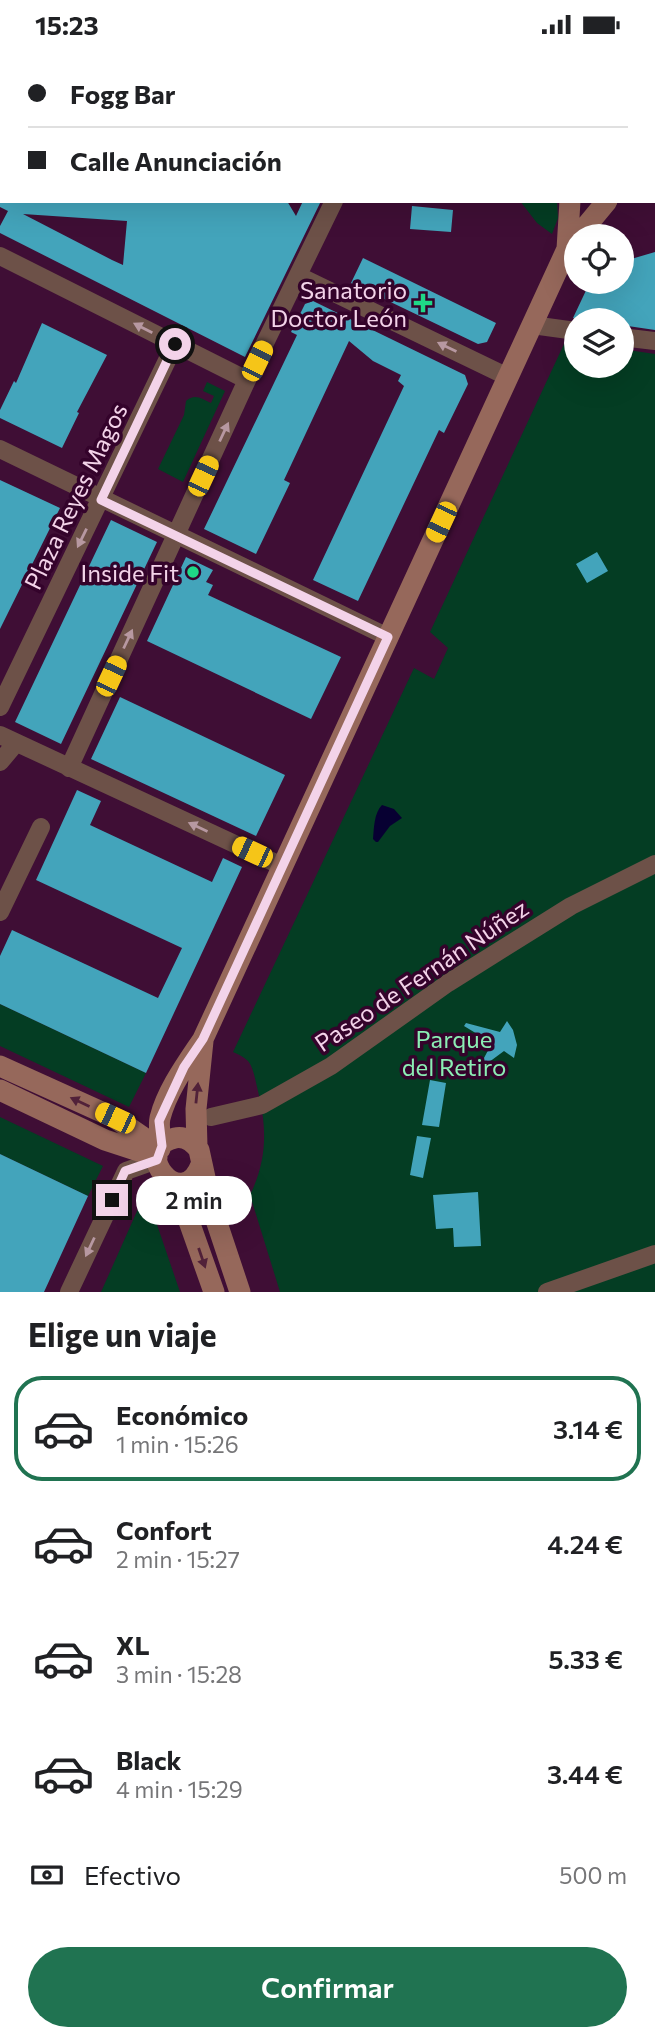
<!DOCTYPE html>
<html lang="es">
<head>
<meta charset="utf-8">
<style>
  body { margin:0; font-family:Commissioner,sans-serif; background:#f6f6f6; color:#202124; height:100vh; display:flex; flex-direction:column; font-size:26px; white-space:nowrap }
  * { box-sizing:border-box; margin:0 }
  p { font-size:23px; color:#757577 }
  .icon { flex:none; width:38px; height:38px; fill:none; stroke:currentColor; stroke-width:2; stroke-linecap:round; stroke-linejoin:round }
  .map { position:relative; height:1243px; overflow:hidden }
  .drawer { display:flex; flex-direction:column; background:#fff; flex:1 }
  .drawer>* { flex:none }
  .top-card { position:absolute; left:0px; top:0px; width:656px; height:154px; box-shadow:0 7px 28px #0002; display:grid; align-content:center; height:154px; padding:0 28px; background:#fff }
  .buttons { position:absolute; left:564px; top:175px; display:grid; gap:14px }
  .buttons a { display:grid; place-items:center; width:70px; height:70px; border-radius:50%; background:#fff; box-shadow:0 7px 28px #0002; font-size:35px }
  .end { position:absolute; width:32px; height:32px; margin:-16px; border:9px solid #f3d3e9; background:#111; box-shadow:0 0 0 4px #111 }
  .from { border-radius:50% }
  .bubble { position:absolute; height:49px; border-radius:24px; background:#fff; box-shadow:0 7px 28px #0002; font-size:23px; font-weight:600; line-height:49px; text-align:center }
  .car { position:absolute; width:21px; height:42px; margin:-21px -10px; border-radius:9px; box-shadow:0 0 5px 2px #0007; background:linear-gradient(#f5c518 24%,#345 0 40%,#f5c518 0 76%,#345 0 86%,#f5c518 0) }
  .top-card b { display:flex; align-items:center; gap:24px; height:66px; font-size:26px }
  .top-card b+b { border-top:2px solid #e0e0e0 }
  .top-card i { width:18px; height:18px; background:#202124 }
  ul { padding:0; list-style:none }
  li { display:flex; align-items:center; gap:21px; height:105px; margin:0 14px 10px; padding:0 14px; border:4px solid transparent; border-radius:28px }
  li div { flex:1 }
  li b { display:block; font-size:26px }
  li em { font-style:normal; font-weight:600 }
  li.current { border-color:#207351 }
  li>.icon { width:63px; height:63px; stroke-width:1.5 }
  h2 { padding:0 28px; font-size:32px; line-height:84px }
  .pay { display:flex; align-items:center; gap:18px; height:77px; padding:0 28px; font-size:26px }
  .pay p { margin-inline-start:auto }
  .cta { display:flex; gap:14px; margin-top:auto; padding:14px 28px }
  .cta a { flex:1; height:80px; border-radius:42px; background:#207351; color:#fff; font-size:28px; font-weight:600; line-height:80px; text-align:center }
  .status { display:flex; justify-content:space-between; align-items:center; height:49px; padding:0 35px; background:#fff; direction:ltr }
  .status svg { height:19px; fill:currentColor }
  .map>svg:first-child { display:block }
  .green { fill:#043d23 }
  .water { fill:#070032 }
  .building { fill:#43a4bb; fill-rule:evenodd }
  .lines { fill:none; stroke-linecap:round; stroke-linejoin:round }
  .primary-tunnel { stroke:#5a2c50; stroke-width:21; stroke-dasharray:21 10; stroke-linecap:butt }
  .street { stroke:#6d5148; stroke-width:18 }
  .secondary { stroke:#96685b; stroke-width:21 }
  .primary { stroke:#b57a69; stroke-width:21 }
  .oneway { fill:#b798a1 }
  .oneway2 { fill:#512139 }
  .route { stroke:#f3d3e9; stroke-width:9 }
  .poi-dot { fill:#1fd887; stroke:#34032b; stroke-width:2.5 }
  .labels { text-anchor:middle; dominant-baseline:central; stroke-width:7; stroke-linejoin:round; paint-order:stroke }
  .poi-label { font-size:24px; fill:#f3d3e9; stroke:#34032b; text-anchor:end }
  .street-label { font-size:24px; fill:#f3d3e9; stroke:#34032b }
  .park-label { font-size:24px; fill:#8beeb4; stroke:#34032b }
</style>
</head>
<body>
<div class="status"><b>15:23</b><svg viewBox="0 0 49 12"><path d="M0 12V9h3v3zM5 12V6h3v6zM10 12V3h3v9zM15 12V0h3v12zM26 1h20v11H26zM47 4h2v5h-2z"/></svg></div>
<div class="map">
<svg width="655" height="1243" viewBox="0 0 655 1243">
  <rect width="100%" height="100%" fill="#3f0e35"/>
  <path class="green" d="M520,152H557L558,169L552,185L537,174Z
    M570,292L576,293V317H621V300L655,305V1243H280L250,1146C268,1109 267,1077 257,1038C255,1029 253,1018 248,1012C244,1008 238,1005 233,1003L414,619L434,630L448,599L430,583L564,295Z
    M207,333L225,342L183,433L158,420L184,366L186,352C195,344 202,350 211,354L214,347L203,342Z
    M0,955L146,1024L129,1058L0,997Z
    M0,1068L103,1117L88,1147L0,1105Z
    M151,1158L180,1243H101L138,1160Z"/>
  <path class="water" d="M382,756L394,760L402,769L390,777L378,793H376L373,790C374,779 374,764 382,756Z"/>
  <path class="building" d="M0,152H287L296,167L303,152H321L245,308L0,184V177L8,162L0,158ZM23,165L127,172L123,216L112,211Z
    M412,157L453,161L451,183L410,180Z
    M655,203V281L621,276V271L573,269L590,233H621V213Z
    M363,209L496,274L487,293L478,295L351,234Z
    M313,252L465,326L468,335L444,384L439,381L358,552L313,531L404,337L398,332L401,326L373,312L349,292L284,431L290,434L256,505L204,480L297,286L291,283L305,255Z
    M42,274L107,306L77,363L79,364L62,399L0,369V361L14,332L16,334Z
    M0,431L60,459L0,580Z
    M111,471L157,493L61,695L15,673Z
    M597,503L608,522L587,534L576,515Z
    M186,508L213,521L206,533L213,536L208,546L341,608L311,670L147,592Z
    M120,648L285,726L256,787L91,710Z
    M77,741L101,752L90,776L212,833L223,809L242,818L146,1024L0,955V907L12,881L158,949L182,899L36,831Z
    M507,972L513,981L517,996L514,1009L504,1002L477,1022L492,994L464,977L466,974L500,983Z
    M430,1031L446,1034L439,1078L422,1076Z
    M417,1087L431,1089L423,1129L410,1126Z
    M0,1105L88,1147L44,1243H0Z
    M478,1143L481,1197L454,1198L453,1179L436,1180L433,1146Z"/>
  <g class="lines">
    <path class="primary-tunnel" d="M654,87H655"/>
    <path class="street" d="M0,207L247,331
      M299,227L508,328
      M532,276L576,282
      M621,288L655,292
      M0,400L388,588
      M0,658L175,295
      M0,686L282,817
      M0,713L16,694
      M69,719L247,331L334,152
      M0,863L41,778
      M211,1068L262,1056L331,1017L448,934L571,857L655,815
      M69,1243L126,1122L157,1111
      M547,1243L655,1205"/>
    <path class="secondary" d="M508,0L511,2
      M543,0L547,2
      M645,2L646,0
      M654,42L655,44
      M654,115L655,114
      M578,187L607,152
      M567,200L570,152
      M0,1017L115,1069L160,1100
      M0,1041L105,1091L157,1108
      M161,1097C161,1089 158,1078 160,1069C167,1041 187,1014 203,990L567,200L576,190
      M197,1098L196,1060L203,992
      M201,1116C181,1166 129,1099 175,1089C185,1087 193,1093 199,1101L211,1156L240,1243
      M169,1131L186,1164L214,1243"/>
    <path class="primary" d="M0,60H2"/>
  </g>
  <defs><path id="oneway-solid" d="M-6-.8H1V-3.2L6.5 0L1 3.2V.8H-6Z" transform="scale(1.75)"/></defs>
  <g class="oneway">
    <use href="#oneway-solid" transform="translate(143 279) rotate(-153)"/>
    <use href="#oneway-solid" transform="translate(447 298) rotate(-154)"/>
    <use href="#oneway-solid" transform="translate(224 383) rotate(-65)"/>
    <use href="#oneway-solid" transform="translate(82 489) rotate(116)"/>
    <use href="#oneway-solid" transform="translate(128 590) rotate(-65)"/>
    <use href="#oneway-solid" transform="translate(198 778) rotate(-155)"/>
    <use href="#oneway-solid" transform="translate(90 1198) rotate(115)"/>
  </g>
  <g class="oneway2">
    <use href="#oneway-solid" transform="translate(197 1044) rotate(-84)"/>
    <use href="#oneway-solid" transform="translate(80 1053) rotate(-155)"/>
    <use href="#oneway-solid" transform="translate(202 1209) rotate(71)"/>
  </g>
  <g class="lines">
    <path class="route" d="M112,1151L125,1122L157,1111L162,1097L159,1072L184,1018L203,990L388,588L101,451L175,295"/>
  </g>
  <g class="poi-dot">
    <path d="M419.5 243.5h7v7h7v7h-7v7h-7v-7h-7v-7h7z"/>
    <circle cx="193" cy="523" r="7"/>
  </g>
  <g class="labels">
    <g class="poi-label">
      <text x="407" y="240">Sanatorio<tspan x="407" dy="28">Doctor León</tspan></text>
      <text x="179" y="523">Inside Fit</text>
    </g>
    <g class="street-label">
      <text transform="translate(75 447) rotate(-64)">Plaza Reyes Magos</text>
      <text transform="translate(421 926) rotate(-34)">Paseo de Fernán Núñez</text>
    </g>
    <g class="park-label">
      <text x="454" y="989">Parque<tspan x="454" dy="28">del Retiro</tspan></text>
    </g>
  </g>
</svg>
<div class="buttons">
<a><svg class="icon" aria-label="locate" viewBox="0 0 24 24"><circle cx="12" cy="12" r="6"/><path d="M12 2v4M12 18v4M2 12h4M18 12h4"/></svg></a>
<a><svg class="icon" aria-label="layers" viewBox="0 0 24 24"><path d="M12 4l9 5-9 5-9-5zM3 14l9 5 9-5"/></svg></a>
</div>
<i class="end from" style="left:175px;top:295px"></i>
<i class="end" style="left:112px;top:1151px"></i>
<div class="bubble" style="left:136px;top:1127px;width:116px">2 min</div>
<i class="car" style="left:257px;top:312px;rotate:26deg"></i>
<i class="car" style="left:203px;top:427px;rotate:25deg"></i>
<i class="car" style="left:441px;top:473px;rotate:205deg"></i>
<i class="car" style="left:111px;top:627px;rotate:25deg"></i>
<i class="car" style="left:252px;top:803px;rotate:295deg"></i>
<i class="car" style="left:115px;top:1069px;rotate:295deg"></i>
<div class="top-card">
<b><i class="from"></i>Fogg Bar</b>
<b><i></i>Calle Anunciación</b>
</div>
</div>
<section class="drawer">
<h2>Elige un viaje</h2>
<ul>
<li class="current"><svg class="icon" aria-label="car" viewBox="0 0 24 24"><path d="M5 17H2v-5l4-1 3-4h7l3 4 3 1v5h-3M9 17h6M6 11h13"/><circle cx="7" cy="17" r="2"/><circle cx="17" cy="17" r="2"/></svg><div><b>Económico</b><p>1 min · 15:26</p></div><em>3.14 €</em></li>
<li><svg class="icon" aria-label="car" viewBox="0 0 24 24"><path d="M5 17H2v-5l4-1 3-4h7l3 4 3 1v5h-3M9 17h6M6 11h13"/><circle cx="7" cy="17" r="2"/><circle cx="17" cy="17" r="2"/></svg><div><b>Confort</b><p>2 min · 15:27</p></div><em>4.24 €</em></li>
<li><svg class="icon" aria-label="car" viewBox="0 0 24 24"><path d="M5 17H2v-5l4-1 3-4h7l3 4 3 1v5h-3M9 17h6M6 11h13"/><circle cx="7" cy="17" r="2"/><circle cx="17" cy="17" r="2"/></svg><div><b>XL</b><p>3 min · 15:28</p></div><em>5.33 €</em></li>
<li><svg class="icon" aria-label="car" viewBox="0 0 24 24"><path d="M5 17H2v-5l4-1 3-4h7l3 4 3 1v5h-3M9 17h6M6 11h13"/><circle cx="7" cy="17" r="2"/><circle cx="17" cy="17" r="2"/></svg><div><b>Black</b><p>4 min · 15:29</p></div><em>3.44 €</em></li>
</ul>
<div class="pay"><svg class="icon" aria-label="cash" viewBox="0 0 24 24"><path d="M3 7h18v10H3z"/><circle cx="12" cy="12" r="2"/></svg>Efectivo<p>500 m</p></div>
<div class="cta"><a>Confirmar</a></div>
</section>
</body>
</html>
